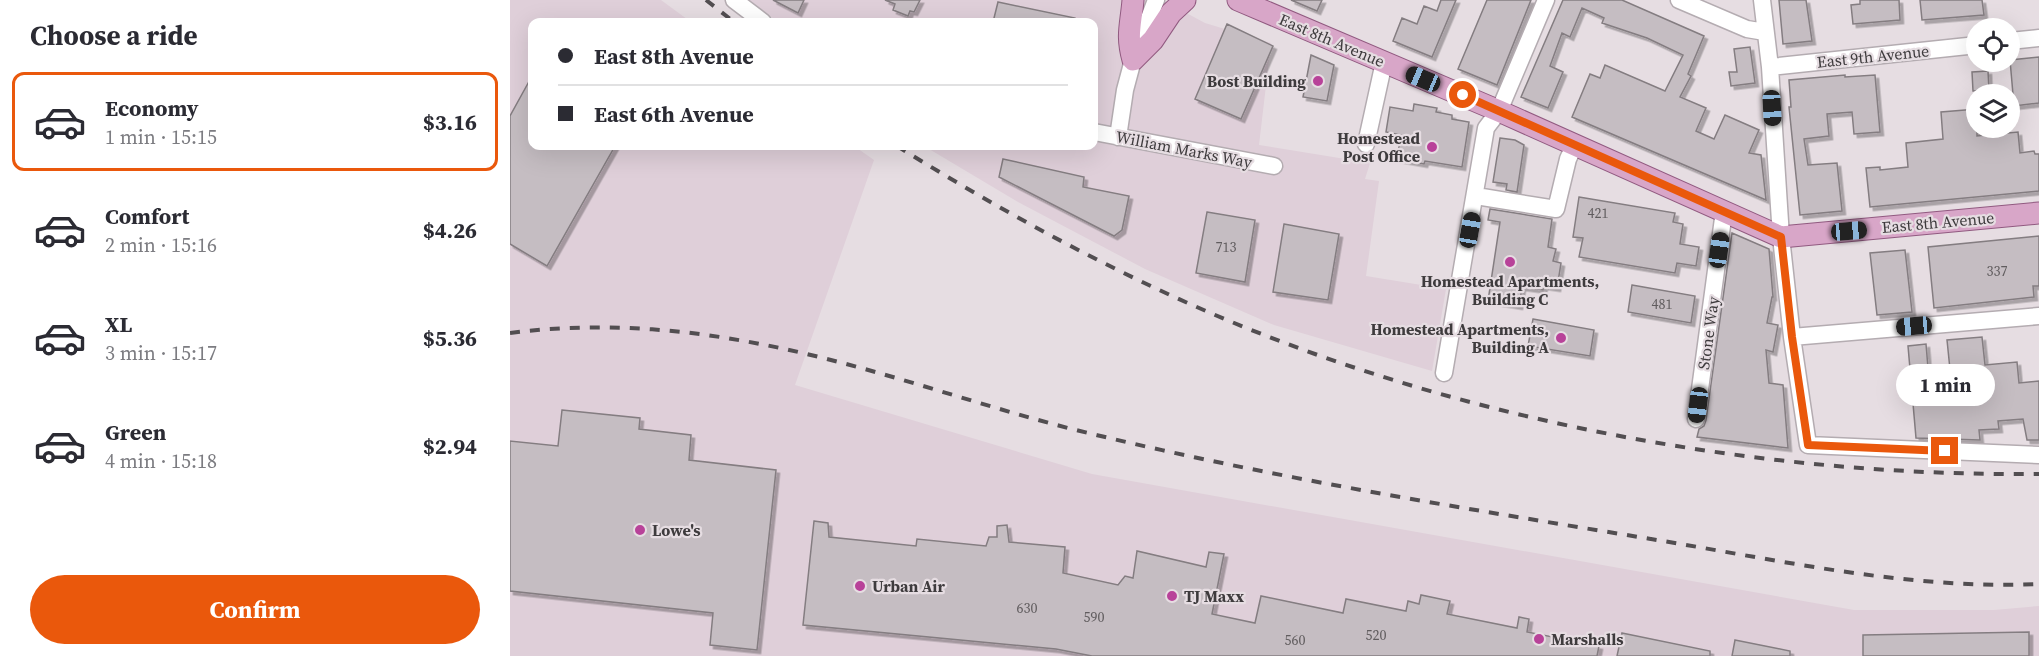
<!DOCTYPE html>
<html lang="en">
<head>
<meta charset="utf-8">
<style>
  body { margin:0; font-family:"Source Serif 4",serif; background:#f7f7f7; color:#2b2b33; height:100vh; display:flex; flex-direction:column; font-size:22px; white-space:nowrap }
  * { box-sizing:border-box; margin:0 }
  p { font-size:20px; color:#7c7c81 }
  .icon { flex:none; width:33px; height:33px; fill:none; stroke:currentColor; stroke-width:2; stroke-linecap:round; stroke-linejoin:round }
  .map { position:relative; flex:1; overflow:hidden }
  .panel { display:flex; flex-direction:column; background:#fff; width:510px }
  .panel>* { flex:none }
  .hud { position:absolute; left:18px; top:18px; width:570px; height:132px; border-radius:12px; box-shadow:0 6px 24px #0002; display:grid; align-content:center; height:132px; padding:0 30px; background:#fff }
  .buttons { position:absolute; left:1456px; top:18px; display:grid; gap:12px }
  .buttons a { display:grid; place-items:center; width:54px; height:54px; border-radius:50%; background:#fff; box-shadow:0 6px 24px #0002; font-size:30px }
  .end { position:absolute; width:27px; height:27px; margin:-14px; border:8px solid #ea580c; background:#fff; box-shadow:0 0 0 3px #fff }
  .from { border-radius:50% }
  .bubble { position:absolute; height:42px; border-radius:21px; background:#fff; box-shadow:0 6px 24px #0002; font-size:20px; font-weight:700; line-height:42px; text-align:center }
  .car { position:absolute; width:18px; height:36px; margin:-18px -9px; border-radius:8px; box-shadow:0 0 4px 2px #0007; background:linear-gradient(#222 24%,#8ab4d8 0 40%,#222 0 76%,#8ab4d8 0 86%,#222 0) }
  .hud b { display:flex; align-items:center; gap:21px; height:57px; font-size:22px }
  .hud b+b { border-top:2px solid #e1e1e2 }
  .hud i { width:15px; height:15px; background:#2b2b33 }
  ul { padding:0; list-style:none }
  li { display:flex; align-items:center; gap:18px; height:99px; margin:0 12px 9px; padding:0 18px; border:3px solid transparent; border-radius:12px }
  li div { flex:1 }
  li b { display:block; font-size:22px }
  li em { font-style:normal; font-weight:700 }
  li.selected { border-color:#ea580c }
  li>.icon { width:54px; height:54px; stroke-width:1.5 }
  h2 { padding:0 30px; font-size:27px; line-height:72px }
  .button { display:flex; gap:12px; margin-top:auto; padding:12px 30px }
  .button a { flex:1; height:69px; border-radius:36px; background:#ea580c; color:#fff; font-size:24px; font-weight:700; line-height:69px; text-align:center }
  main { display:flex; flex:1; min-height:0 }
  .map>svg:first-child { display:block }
  .built { fill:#dfcfd9 }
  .building { fill:#c5bdc2; stroke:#847d81; stroke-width:1.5; filter:url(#shadow) }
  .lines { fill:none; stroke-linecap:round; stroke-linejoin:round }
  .minor-casing { stroke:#b4acb1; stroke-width:19 }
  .major-casing { stroke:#915a80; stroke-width:23 }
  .minor { stroke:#fff; stroke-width:16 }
  .major { stroke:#d8a6c8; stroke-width:21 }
  .rail { stroke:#524e51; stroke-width:4; stroke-dasharray:10 10; stroke-linecap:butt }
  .route { stroke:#ea580c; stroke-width:8 }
  .poi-dot { fill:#b84299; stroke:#e6dde2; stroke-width:2 }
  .labels { text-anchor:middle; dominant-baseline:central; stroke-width:4.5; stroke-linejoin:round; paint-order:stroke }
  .number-label { font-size:14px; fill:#605c5e }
  .street-label { font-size:16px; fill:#3e3b3d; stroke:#e6dde2 }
  .poi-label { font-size:16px; font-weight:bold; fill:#3e3b3d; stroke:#e6dde2; text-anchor:start }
</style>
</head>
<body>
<main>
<section class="panel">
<h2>Choose a ride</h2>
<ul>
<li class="selected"><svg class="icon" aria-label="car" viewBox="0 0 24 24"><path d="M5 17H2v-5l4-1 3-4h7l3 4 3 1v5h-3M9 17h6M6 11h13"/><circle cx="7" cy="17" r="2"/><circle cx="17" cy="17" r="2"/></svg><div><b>Economy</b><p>1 min · 15:15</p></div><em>$3.16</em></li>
<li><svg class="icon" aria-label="car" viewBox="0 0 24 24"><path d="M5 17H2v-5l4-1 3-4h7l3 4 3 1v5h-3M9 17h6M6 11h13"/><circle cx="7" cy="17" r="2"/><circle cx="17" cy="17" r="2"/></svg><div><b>Comfort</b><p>2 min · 15:16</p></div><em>$4.26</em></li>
<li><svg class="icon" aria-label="car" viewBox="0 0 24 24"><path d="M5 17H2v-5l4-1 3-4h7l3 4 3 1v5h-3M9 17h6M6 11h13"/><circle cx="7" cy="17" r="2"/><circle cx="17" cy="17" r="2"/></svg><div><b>XL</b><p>3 min · 15:17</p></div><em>$5.36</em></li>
<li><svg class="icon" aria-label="car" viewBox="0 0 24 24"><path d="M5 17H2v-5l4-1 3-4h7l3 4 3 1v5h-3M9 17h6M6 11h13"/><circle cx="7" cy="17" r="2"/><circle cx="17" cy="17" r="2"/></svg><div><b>Green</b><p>4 min · 15:18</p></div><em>$2.94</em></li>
</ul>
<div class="button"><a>Confirm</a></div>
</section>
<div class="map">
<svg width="1529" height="656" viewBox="0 0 1529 656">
  <defs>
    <filter id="shadow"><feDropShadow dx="3.5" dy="3.5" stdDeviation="0" flood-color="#0004"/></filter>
  </defs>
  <rect width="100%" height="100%" fill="#e6dde2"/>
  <path class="built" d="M0,0H151L181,22H22V146H344L364,160L285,385L582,474L1344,610H1484L1529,606V656H0Z
    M239,0H652L695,23L761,43L749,145L860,163L855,179L869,181L856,276L936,289L922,371L764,325L635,269L508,202L414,146H584V22H268Z"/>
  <path class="building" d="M263,0H294L288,13Z
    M375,0H410L404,12L400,11L398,16L383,10L385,4Z
    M781,0H812L807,11Z
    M931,0H946L922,57L883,41L892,18L907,24L914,6L927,11Z
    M977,0H1021L987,85L948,69Z
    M1053,0H1112L1194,36L1178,74L1181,76L1170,97L1196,108L1186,131L1204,139L1215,115L1249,130L1239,153L1251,155L1256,200L1062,117L1080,74L1090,78L1095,65L1155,91L1173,55L1137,38L1092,23L1094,18L1072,8L1060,37L1052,33L1040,66L1053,72L1038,108L1011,97Z
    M1269,0H1296L1302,41L1273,44Z
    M1350,0H1389L1390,20L1343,24L1341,5L1350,4Z
    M1410,0H1472L1474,15L1412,20Z
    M488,2L565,18V22H483Z
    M717,24L763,46L731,119L685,99Z
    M1240,47L1245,83L1221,86L1219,72H1227L1224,49Z
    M801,55L824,65L817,101L793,97Z
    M1529,57V103L1504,106L1500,60Z
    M1478,71L1479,90L1463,91L1462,72Z
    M1335,75V77L1365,75L1370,132L1344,134L1342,112L1317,114L1319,136L1294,139L1298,165L1327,163L1332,211L1290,215L1279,107H1281L1279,80Z
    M22,76V146H105L37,266L0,244V116Z
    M904,104L927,108L926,112L942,115V119L959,122L952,167L915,161L914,164L887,159L891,135L876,132L880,107L903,111Z
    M1467,109V136L1508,132L1510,153L1524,151L1525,154H1529V191L1360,207L1356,168L1370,167V170L1398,167L1396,143L1433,139L1431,112Z
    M990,138L1005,140L1014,145L1007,192L996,190L997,184L983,182Z
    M493,159L574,177L573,187L619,196L612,230L604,236L489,177Z
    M1069,197L1165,213L1163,222L1173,224L1170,244L1189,247L1186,266L1167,263L1165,273L1069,257L1073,238L1063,237Z
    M980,209L1042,219L1038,247L1046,249L1043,261L1051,263L1047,288L1034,286L1033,290L1012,287L1009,306L978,301L990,222L978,220Z
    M697,212L745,220L735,282L686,273Z
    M774,224L829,234L818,300L763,292Z
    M1222,233L1259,249L1263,297H1262L1257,323L1268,325L1263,352L1256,350L1259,383L1273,385L1278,448L1187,437L1189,429L1194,426L1196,420Z
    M1529,236V286H1523L1524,297L1424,308L1418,247Z
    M1395,250L1402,312L1367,315L1360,253Z
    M1122,285L1185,296L1181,323L1118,312Z
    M1023,319L1084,330L1080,356L1018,346Z
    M1472,337L1475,365L1507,362L1509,383L1529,381V440H1517L1513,419L1488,421L1489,429L1469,430L1470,440L1406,438L1398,346L1416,344L1420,392L1442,389L1437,340Z
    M52,410L130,418L129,429L181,435L179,460L266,470L247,650L200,645L203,613L0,591V441L48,446Z
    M304,521L318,523L319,537L406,546L407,539L476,546L479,537H487V526L497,525L499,542L555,547L553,573L608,585L615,576L623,578L627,551L696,567L699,552L714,554L702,614L745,623L751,596L833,613L836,599L896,611L898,601L909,604L911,595L940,601L937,614L1007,628L1009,617L1019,619L1017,632L1089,646L1087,656H582L546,649L293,625Z
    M1519,632V656H1353V635Z
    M1112,633L1200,651V656H1107Z
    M1225,640L1280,651V656H1222Z"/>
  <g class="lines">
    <g class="minor-casing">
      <path id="minor" d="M224,0L253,22
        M1169,0L1237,29L1255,32
        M1252,0L1260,67L1271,237L1282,337L1298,445L1529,455
        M1500,41L1529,38
        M1260,67L1467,45
        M584,132L764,166
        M608,137L615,90L623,60L646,0
        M856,144L874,62
        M966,196L1046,209L1058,159L1065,144
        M1282,337L1529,316
        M934,373L976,128L989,111L1036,0
        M1186,419L1214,211"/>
    </g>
    <g class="major-casing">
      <path id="major" d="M623,0C621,25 616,35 623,60L643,40L661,13L675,0
        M728,0L989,111L1271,237L1529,213"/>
    </g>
    <use href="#minor" class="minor"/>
    <use href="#major" class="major"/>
    <path class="rail" d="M196,0L224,22
      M387,146C480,204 579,259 680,304C937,419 1248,477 1529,474
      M0,333C78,323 157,327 234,341C344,360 450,400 558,428C750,476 946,507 1141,539C1269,560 1399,590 1529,584"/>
  </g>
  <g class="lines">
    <path class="route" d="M953,95L1271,237L1282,337L1298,445L1435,451"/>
  </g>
  <g class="poi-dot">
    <circle cx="808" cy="81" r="6"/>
    <circle cx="922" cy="147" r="6"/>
    <circle cx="1000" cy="262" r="6"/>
    <circle cx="1051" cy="338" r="6"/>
    <circle cx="130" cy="530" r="6"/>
    <circle cx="350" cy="586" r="6"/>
    <circle cx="662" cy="596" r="6"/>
    <circle cx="1029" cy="639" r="6"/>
  </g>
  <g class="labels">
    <g class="number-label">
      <text x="1088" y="213">421</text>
      <text x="716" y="247">713</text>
      <text x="1487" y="271">337</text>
      <text x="1152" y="304">481</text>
      <text x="517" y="608">630</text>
      <text x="584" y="617">590</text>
      <text x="866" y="635">520</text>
      <text x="785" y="640">560</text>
    </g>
    <g class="street-label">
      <text transform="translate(822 40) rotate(23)">East 8th Avenue</text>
      <text transform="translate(1363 56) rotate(-6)">East 9th Avenue</text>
      <text transform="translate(674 149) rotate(11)">William Marks Way</text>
      <text transform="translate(1428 222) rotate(-5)">East 8th Avenue</text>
      <text transform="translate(1198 333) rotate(-82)">Stone Way</text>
    </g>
    <g class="poi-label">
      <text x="796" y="81" text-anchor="end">Bost Building</text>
      <text x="910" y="138" text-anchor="end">Homestead<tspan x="910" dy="18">Post Office</tspan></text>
      <text x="1000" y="281" text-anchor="middle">Homestead Apartments,<tspan x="1000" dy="18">Building C</tspan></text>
      <text x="1039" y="329" text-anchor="end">Homestead Apartments,<tspan x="1039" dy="18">Building A</tspan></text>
      <text x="142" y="530">Lowe's</text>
      <text x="362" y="586">Urban Air</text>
      <text x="674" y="596">TJ Maxx</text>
      <text x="1041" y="639">Marshalls</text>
    </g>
  </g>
</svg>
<div class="buttons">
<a><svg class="icon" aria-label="locate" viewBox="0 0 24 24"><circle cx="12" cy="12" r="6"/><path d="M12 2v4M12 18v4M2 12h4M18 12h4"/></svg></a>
<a><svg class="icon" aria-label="layers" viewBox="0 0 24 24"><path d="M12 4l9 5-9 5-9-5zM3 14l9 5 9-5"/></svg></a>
</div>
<i class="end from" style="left:953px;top:95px"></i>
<i class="end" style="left:1435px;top:451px"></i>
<div class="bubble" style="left:1386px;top:364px;width:99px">1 min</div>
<i class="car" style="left:913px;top:79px;rotate:293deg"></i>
<i class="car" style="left:1262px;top:108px;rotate:177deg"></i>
<i class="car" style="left:960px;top:230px;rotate:10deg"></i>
<i class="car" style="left:1339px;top:231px;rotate:85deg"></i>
<i class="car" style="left:1209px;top:250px;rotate:8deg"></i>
<i class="car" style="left:1404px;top:326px;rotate:265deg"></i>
<i class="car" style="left:1188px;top:405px;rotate:187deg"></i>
<div class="hud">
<b><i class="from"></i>East 8th Avenue</b>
<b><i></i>East 6th Avenue</b>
</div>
</div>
</main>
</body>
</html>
